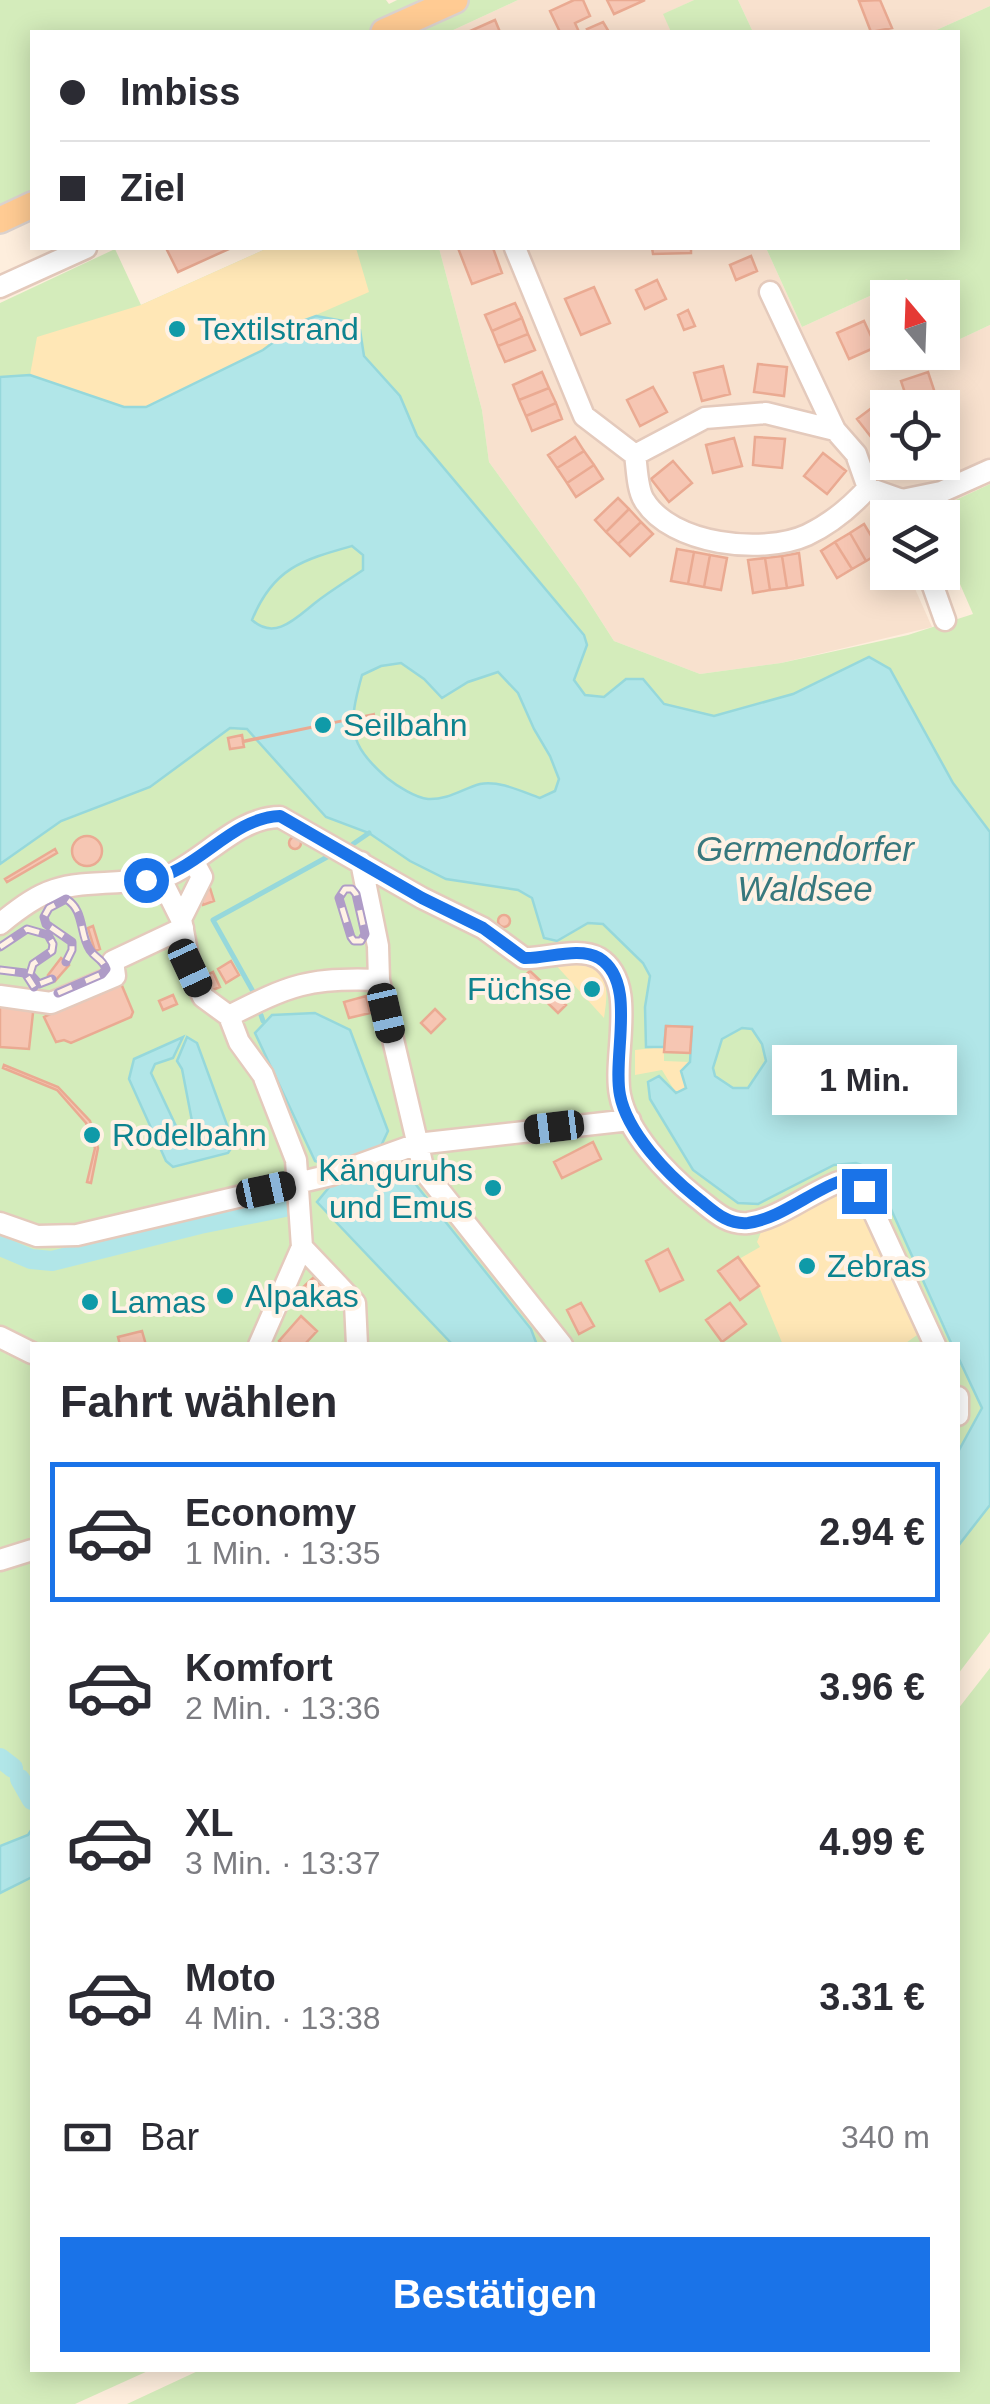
<!DOCTYPE html>
<html lang="de">
<head>
<meta charset="utf-8">
<style>
  body { margin:0; font-family:Helvetica,sans-serif; background:#f2f2f3; color:#2b2b33; height:100vh; display:flex; flex-direction:column; font-size:38px; white-space:nowrap }
  * { box-sizing:border-box; margin:0 }
  p { font-size:32px; color:#7c7c81 }
  .icon { flex:none; width:55px; height:55px; fill:none; stroke:currentColor; stroke-width:2; stroke-linecap:round; stroke-linejoin:round }
  .map { position:relative; flex:1; overflow:hidden }
  .drawer { position:absolute; left:30px; top:1342px; width:930px; height:1030px; display:flex; flex-direction:column; background:#fff; border-radius:0px; box-shadow:0 5px 25px #0003 }
  .drawer>* { flex:none }
  .top-card { position:absolute; left:30px; top:30px; width:930px; height:220px; border-radius:0px; box-shadow:0 5px 25px #0003; display:grid; align-content:center; height:220px; padding:0 30px; background:#fff }
  .needle { width:65px; rotate:341deg }
  .fabs { position:absolute; left:870px; top:280px; display:grid; gap:20px }
  .fabs a { display:grid; place-items:center; width:90px; height:90px; border-radius:0px; background:#fff; box-shadow:0 5px 25px #0003; font-size:50px }
  .end { position:absolute; width:45px; height:45px; margin:-22px; border:12px solid #1a73e8; background:#fff; box-shadow:0 0 0 5px #fff }
  .from { border-radius:50% }
  .bubble { position:absolute; height:70px; border-radius:0px; background:#fff; box-shadow:0 5px 25px #0003; font-size:32px; font-weight:700; line-height:70px; text-align:center }
  .car { position:absolute; width:30px; height:60px; margin:-30px -15px; border-radius:12px; box-shadow:0 0 8px 2px #0007; background:linear-gradient(#222 24%,#8ab4d8 0 40%,#222 0 76%,#8ab4d8 0 86%,#222 0) }
  .top-card b { display:flex; align-items:center; gap:35px; height:95px; font-size:38px }
  .top-card b+b { border-top:2px solid #e1e1e2 }
  .top-card i { width:25px; height:25px; background:#2b2b33 }
  ul { padding:0; list-style:none }
  li { display:flex; align-items:center; gap:30px; height:140px; margin:0 20px 15px; padding:0 10px; border:5px solid transparent; border-radius:0px }
  li div { flex:1 }
  li b { display:block; font-size:38px }
  li em { font-style:normal; font-weight:700 }
  li.current { border-color:#1a73e8 }
  li>.icon { width:90px; height:90px; stroke-width:1.5 }
  h2 { padding:0 30px; font-size:45px; line-height:120px }
  .pay { display:flex; align-items:center; gap:25px; height:110px; padding:0 30px; font-size:38px }
  .pay p { margin-inline-start:auto }
  .cta { display:flex; gap:20px; margin-top:auto; padding:20px 30px }
  .cta a { flex:1; height:115px; border-radius:0px; background:#1a73e8; color:#fff; font-size:40px; font-weight:700; line-height:115px; text-align:center }
  .map>svg:first-child { display:block }
  .residential { fill:#f8e1ce; fill-rule:evenodd }
  .green { fill:#d4ecbb }
  .sand { fill:#ffe7b6 }
  .water { fill:#b1e6e8; stroke:#96d8db; stroke-width:2.5; fill-rule:evenodd }
  .lines { fill:none; stroke-linecap:round; stroke-linejoin:round }
  .stream { stroke:#96d8db; stroke-width:5 }
  .canal { stroke:#b1e6e8; stroke-width:20 }
  .building { fill:#f6c6b3; stroke:#eaaa92; stroke-width:2.5 }
  .minor-casing { stroke:#e4cabc; stroke-width:25 }
  .major-casing { stroke:#dbd2ce; stroke-width:30 }
  .minor { stroke:#fff; stroke-width:20 }
  .major { stroke:#ffcb93; stroke-width:25 }
  .rail-casing { stroke:#af9cc7; stroke-width:9 }
  .rail { stroke:#fff2e5; stroke-width:5; stroke-dasharray:15; stroke-linecap:butt }
  .route { stroke:#1a73e8; stroke-width:12 }
  .culture-dot { fill:#0f9aa8; stroke:#fff2e5; stroke-width:4 }
  .labels { text-anchor:middle; dominant-baseline:central; stroke-width:8; stroke-linejoin:round; paint-order:stroke }
  .culture-label { font-size:32px; fill:#0d838f; stroke:#fff2e5; text-anchor:start }
  .water-label { font-size:35px; font-style:italic; fill:#37787d; stroke:#fff2e5 }
</style>
</head>
<body>
<div class="map">
<svg width="990" height="2404" viewBox="0 0 990 2404">
  <rect width="100%" height="100%" fill="#feeedd"/>
  <path class="residential" d="M518,0H694L664,14L671,32H449Z
    M738,0H990V6L932,32H753Z
    M439,248H766L802,327L907,279L916,297L888,298V352H942L943,347L990,325V484L928,513L913,517L888,518V572L908,573L932,627L781,663L700,674L614,641L580,588L489,462L482,410ZM888,408H942V462H888Z"/>
  <path class="green" d="M0,0H386L389,4L397,0H518L449,32H32V219L0,233Z
    M694,0H738L753,32H671L663,14Z
    M990,6V325L943,347L942,298L916,297L907,279L802,327L766,248H958V32H932Z
    M268,248H439L482,410L489,462L580,588L614,641L700,674L781,663L908,635L973,614L943,545L942,518L930,517L928,513L990,484V1632L958,1674V1345H32V2370H150L75,2404H0V303L115,249L141,305Z
    M990,1668V2404H127L200,2370H958V1709Z"/>
  <path class="sand" d="M268,248H356L369,292L302,321L263,350L146,407L124,408L30,375L37,337L141,305Z
    M575,960C609,971 609,985 604,1018L554,963Z
    M664,1047V1061L690,1062L687,1088L676,1093L662,1070L635,1075V1050Z
    M841,1194L860,1202L920,1333L903,1345H783L759,1287L740,1300L718,1271L760,1247L757,1242L763,1227Z"/>
  <path class="water" d="M316,316L343,321L360,330L364,356L400,396L417,436L584,635L587,645L574,680L585,695L604,697L626,679H643L664,704L714,716L793,694L869,657L890,669L953,783L990,832V1505L958,1546V1452L982,1408L958,1357V1345H952L873,1169L856,1163L834,1165L758,1204L738,1203L693,1170L650,1099L648,1082L659,1076L676,1093L686,1088L681,1071L690,1062L692,1027L666,1026L664,1047H646L645,1007L650,976L643,963L603,924L588,923L557,941L544,938L532,898L518,890L446,879L410,861L369,833L326,817L247,729L230,728L150,787L61,821L0,864V377L30,375L124,407H146L263,350L302,321ZM352,546L363,555V570C347,581 330,591 315,603C296,618 275,641 252,620C273,568 302,560 352,546ZM401,663L424,679L442,698L468,682L498,672L518,693L534,729L550,756L559,779L555,791L540,798C523,792 499,780 480,784C462,789 448,800 428,799C416,798 397,786 387,778C347,743 348,726 362,675L381,666ZM742,1028L752,1029L762,1044L766,1061L748,1088H733L715,1076L713,1068L722,1039Z
    M315,1013L350,1030L388,1131L381,1146L330,1166L315,1161L255,1033L272,1015Z
    M183,1037L173,1058L155,1064L151,1073L176,1126L181,1129L189,1126L192,1121L182,1069L177,1061L187,1037L197,1043L234,1144L228,1153L173,1167L166,1161L129,1079L134,1059Z
    M397,1161L531,1329L537,1345H453L317,1202L331,1185Z
    M32,1829V1877L0,1893V1846L28,1835Z"/>
  <g class="lines">
    <path class="stream" d="M353,844L369,833
      M255,995L213,920L329,856
      M261,1015L263,1021"/>
    <path class="canal" d="M0,1246L31,1259L52,1261L200,1224L290,1206
      M0,1758L13,1768
      M20,1779L32,1800"/>
  </g>
  <path class="building" d="M574,0H583L590,16L575,23L579,32H560L550,11Z
    M607,0H645L614,14Z
    M880,0L892,28L871,32L859,1Z
    M495,20L500,32H468Z
    M603,22L609,32H589L587,29Z
    M166,248H231L178,272Z
    M458,248H493L502,273L472,284Z
    M652,248H691V253L653,254Z
    M751,256L757,271L736,280L730,265Z
    M657,280L666,299L645,309L636,290Z
    M594,287L610,323L581,335L565,299Z
    M515,303L522,318L492,331L485,315Z
    M688,310L695,326L684,330L678,315Z
    M522,318L528,334L498,346L492,331Z
    M864,321L876,347L849,359L837,333Z
    M528,334L535,350L505,362L498,346Z
    M758,364L787,367L784,396L754,392Z
    M723,366L730,394L702,401L694,373Z
    M542,372L549,388L519,400L513,385Z
    M928,372L936,396L909,405L901,381Z
    M653,387L667,412L640,426L627,400Z
    M549,388L556,403L526,416L519,400Z
    M881,401L888,410V432L875,442L857,419Z
    M556,403L562,419L532,431L526,416Z
    M575,437L584,451L557,468L548,455Z
    M755,437L785,439L782,468L753,465Z
    M734,438L742,466L713,473L706,445Z
    M584,451L594,465L567,483L557,468Z
    M823,453L846,471L827,494L804,476Z
    M673,461L692,483L669,502L651,479Z
    M594,465L603,479L576,497L567,483Z
    M618,498L629,509L606,532L595,520Z
    M629,509L641,522L618,544L606,532Z
    M641,522L653,534L630,556L618,544Z
    M864,524L881,552L866,561L850,533Z
    M850,533L866,561L852,569L835,542Z
    M835,542L852,569L837,578L821,551Z
    M677,549L694,552L688,584L671,581Z
    M694,552L710,555L704,587L688,584Z
    M799,553L803,585L787,588L782,556Z
    M710,555L727,558L721,590L704,587Z
    M782,556L787,588L770,590L765,558Z
    M765,558L770,590L753,593L748,560Z
    M375,714L243,742L244,747L230,749L228,738L242,735L243,741Z
    M72 851a15 15 0 1 1 30 0a15 15 0 1 1-30 0Z
    M289 843a6 6 0 1 1 12 0a6 6 0 1 1-12 0Z
    M55,849L57,853L7,882L5,879Z
    M210,888L214,901L203,905L198,892Z
    M498 921a6 6 0 1 1 12 0a6 6 0 1 1-12 0Z
    M93,926L100,949L95,951L88,928Z
    M61,958L69,965L55,981L48,975Z
    M231,961L239,975L226,983L218,969Z
    M530,971L566,1005L558,1013L522,978Z
    M213,972L220,987L206,993L199,979Z
    M120,981L133,1012L131,1017L71,1043L64,1040L56,1042L44,1017Z
    M173,995L177,1004L163,1010L159,1001Z
    M366,996L370,1013L349,1018L344,1002Z
    M0,1001L34,1004L29,1049L0,1047Z
    M435,1009L445,1019L431,1033L421,1023Z
    M666,1026L692,1027L690,1053L664,1052Z
    M4,1065L58,1087L90,1121L98,1148L91,1183L87,1182L95,1148L86,1123L57,1090L3,1068Z
    M593,1142L601,1159L562,1178L554,1162Z
    M668,1249L683,1280L660,1291L646,1261Z
    M738,1257L759,1286L740,1300L718,1271Z
    M314,1277L325,1289L311,1302L300,1290Z
    M581,1303L594,1326L579,1334L567,1310Z
    M730,1303L746,1324L722,1342L706,1320Z
    M301,1316L317,1331L304,1345H283L279,1341Z
    M142,1331L146,1345H120L118,1337Z"/>
  <g class="lines">
    <g class="minor-casing">
      <path id="minor" d="M515,248L584,416L635,455C637,467 637,489 644,500C671,545 763,555 807,535C832,523 850,508 868,488L856,454L835,430L770,292
        M0,287L86,248
        M635,455L705,418L766,413L835,430
        M868,488L902,500L941,492L990,470
        M928,572L945,620
        M361,862L378,946L379,980L424,1171L562,1345
        M161,879L181,919L190,968L203,997L229,1016C290,985 309,977 379,980
        M181,919L202,877L194,862
        M0,924C47,885 61,885 120,882C134,881 152,882 165,877C204,861 237,817 280,817L422,898L483,928L524,958C546,959 579,946 599,958C639,983 612,1055 620,1095C627,1132 667,1174 696,1197C713,1210 726,1225 748,1223C779,1219 809,1193 839,1182L852,1184L864,1191L935,1345
        M0,996L51,1003L115,976L113,961L183,928
        M229,1016L239,1042L263,1075L296,1160L302,1247
        M0,1223L37,1236L77,1235L331,1175L417,1144L630,1120
        M0,1337L32,1353
        M259,1345L302,1247L355,1303L357,1345
        M958,1397V1415
        M0,1560L32,1550"/>
    </g>
    <g class="major-casing">
      <path id="major" d="M384,32L455,0
        M0,220L32,205"/>
    </g>
    <use href="#minor" class="minor"/>
    <use href="#major" class="major"/>
    <g class="rail-casing">
      <path id="rail" d="M345,889H352L356,894L365,934L361,941H354L351,937L339,898Z
        M0,947L27,929L48,935L53,944L52,951L33,964L30,974L39,984L52,979
        M0,970L25,973L34,987
        M58,993L102,974L106,969C102,958 96,959 90,950C79,934 85,910 66,899L49,908L44,917L46,924L72,942V950L66,962"/>
    </g>
    <use href="#rail" class="rail"/>
  </g>
  <g class="lines">
    <path class="route" d="M146,880C197,874 229,818 280,816L422,898L483,928L524,958C546,959 579,946 599,958C638,982 612,1055 620,1095C627,1132 667,1174 696,1197C713,1210 726,1225 748,1223C779,1219 809,1193 838,1182L852,1184L864,1191"/>
  </g>
  <g class="culture-dot">
    <circle cx="177" cy="329" r="10"/>
    <circle cx="323" cy="725" r="10"/>
    <circle cx="592" cy="989" r="10"/>
    <circle cx="92" cy="1135" r="10"/>
    <circle cx="493" cy="1188" r="10"/>
    <circle cx="807" cy="1266" r="10"/>
    <circle cx="225" cy="1296" r="10"/>
    <circle cx="90" cy="1302" r="10"/>
  </g>
  <g class="labels">
    <g class="culture-label">
      <text x="197" y="329">Textilstrand</text>
      <text x="343" y="725">Seilbahn</text>
      <text x="572" y="989" text-anchor="end">Füchse</text>
      <text x="112" y="1135">Rodelbahn</text>
      <text x="473" y="1170" text-anchor="end">Känguruhs<tspan x="473" dy="37">und Emus</tspan></text>
      <text x="827" y="1266">Zebras</text>
      <text x="245" y="1296">Alpakas</text>
      <text x="110" y="1302">Lamas</text>
    </g>
    <g class="water-label">
      <text x="805" y="848">Germendorfer<tspan x="805" dy="40">Waldsee</tspan></text>
    </g>
  </g>
</svg>
<div class="fabs">
<a><svg class="needle" viewBox="-14 -14 28 28"><path d="M0-13l5 13h-10z" fill="#e53935"/><path d="M0 13l5-13h-10z" fill="#7c7c81"/></svg></a>
<a><svg class="icon" aria-label="locate" viewBox="0 0 24 24"><circle cx="12" cy="12" r="6"/><path d="M12 2v4M12 18v4M2 12h4M18 12h4"/></svg></a>
<a><svg class="icon" aria-label="layers" viewBox="0 0 24 24"><path d="M12 4l9 5-9 5-9-5zM3 14l9 5 9-5"/></svg></a>
</div>
<i class="end from" style="left:146px;top:880px"></i>
<i class="end" style="left:864px;top:1191px"></i>
<div class="bubble" style="left:772px;top:1045px;width:185px">1 Min.</div>
<i class="car" style="left:190px;top:968px;rotate:155deg"></i>
<i class="car" style="left:386px;top:1013px;rotate:167deg"></i>
<i class="car" style="left:554px;top:1127px;rotate:263deg"></i>
<i class="car" style="left:266px;top:1190px;rotate:78deg"></i>
<div class="top-card">
<b><i class="from"></i>Imbiss</b>
<b><i></i>Ziel</b>
</div>
<section class="drawer">
<h2>Fahrt wählen</h2>
<ul>
<li class="current"><svg class="icon" aria-label="car" viewBox="0 0 24 24"><path d="M5 17H2v-5l4-1 3-4h7l3 4 3 1v5h-3M9 17h6M6 11h13"/><circle cx="7" cy="17" r="2"/><circle cx="17" cy="17" r="2"/></svg><div><b>Economy</b><p>1 Min. · 13:35</p></div><em>2.94 €</em></li>
<li><svg class="icon" aria-label="car" viewBox="0 0 24 24"><path d="M5 17H2v-5l4-1 3-4h7l3 4 3 1v5h-3M9 17h6M6 11h13"/><circle cx="7" cy="17" r="2"/><circle cx="17" cy="17" r="2"/></svg><div><b>Komfort</b><p>2 Min. · 13:36</p></div><em>3.96 €</em></li>
<li><svg class="icon" aria-label="car" viewBox="0 0 24 24"><path d="M5 17H2v-5l4-1 3-4h7l3 4 3 1v5h-3M9 17h6M6 11h13"/><circle cx="7" cy="17" r="2"/><circle cx="17" cy="17" r="2"/></svg><div><b>XL</b><p>3 Min. · 13:37</p></div><em>4.99 €</em></li>
<li><svg class="icon" aria-label="car" viewBox="0 0 24 24"><path d="M5 17H2v-5l4-1 3-4h7l3 4 3 1v5h-3M9 17h6M6 11h13"/><circle cx="7" cy="17" r="2"/><circle cx="17" cy="17" r="2"/></svg><div><b>Moto</b><p>4 Min. · 13:38</p></div><em>3.31 €</em></li>
</ul>
<div class="pay"><svg class="icon" aria-label="cash" viewBox="0 0 24 24"><path d="M3 7h18v10H3z"/><circle cx="12" cy="12" r="2"/></svg>Bar<p>340 m</p></div>
<div class="cta"><a>Bestätigen</a></div>
</section>
</div>
</body>
</html>
